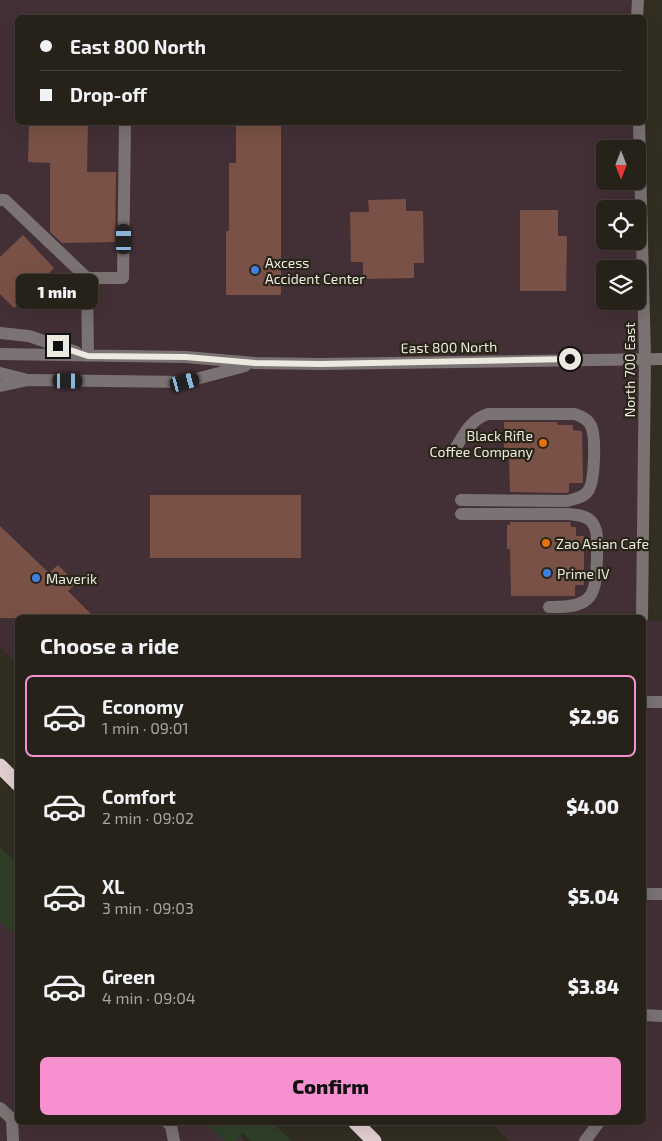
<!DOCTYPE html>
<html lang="en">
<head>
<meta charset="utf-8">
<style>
  body { margin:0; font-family:"Exo 2",sans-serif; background:#2e2a23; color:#f1f3f6; height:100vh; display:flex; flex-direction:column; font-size:19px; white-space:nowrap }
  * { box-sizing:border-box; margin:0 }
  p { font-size:16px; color:#a4a4a2 }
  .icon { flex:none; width:28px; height:28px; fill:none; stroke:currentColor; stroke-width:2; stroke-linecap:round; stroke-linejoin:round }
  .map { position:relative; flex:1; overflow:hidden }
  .details { position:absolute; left:15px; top:615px; width:631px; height:510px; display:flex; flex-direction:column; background:#26221a; border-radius:8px; box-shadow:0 5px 20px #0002,0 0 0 1px #423f39 }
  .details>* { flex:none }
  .banner { position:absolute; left:15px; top:15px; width:632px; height:110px; border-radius:8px; box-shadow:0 5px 20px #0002,0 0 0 1px #423f39; display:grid; align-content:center; height:110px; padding:0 25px; background:#26221a }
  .needle { width:32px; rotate:180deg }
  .controls { position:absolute; left:596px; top:140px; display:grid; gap:10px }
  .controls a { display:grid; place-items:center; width:50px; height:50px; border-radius:8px; background:#26221a; box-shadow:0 5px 20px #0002,0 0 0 1px #423f39; font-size:25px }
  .end { position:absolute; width:22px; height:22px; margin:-11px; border:6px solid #ece9e1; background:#111; box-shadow:0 0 0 2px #111 }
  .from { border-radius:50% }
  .bubble { position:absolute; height:35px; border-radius:8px; background:#26221a; box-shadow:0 5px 20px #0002,0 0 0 1px #423f39; font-size:16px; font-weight:800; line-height:35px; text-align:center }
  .car { position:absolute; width:15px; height:30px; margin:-15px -8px; border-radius:6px; box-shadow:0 0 4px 1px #0007; background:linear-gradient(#222 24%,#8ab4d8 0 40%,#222 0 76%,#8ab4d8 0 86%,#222 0) }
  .banner b { display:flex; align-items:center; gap:18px; height:48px; font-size:19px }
  .banner b+b { border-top:1px solid #423f39 }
  .banner i { width:12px; height:12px; background:#f1f3f6 }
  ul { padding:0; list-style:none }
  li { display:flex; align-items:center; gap:15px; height:82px; margin:0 10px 8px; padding:0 15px; border:2px solid transparent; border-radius:8px }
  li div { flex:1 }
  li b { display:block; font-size:19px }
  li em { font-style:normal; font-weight:800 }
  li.current { border-color:#f790ce }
  li>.icon { width:45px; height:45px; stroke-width:1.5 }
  h2 { padding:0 25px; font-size:22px; line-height:60px }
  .primary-button { display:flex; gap:10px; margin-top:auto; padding:10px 25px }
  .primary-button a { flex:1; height:58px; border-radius:8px; background:#f790ce; color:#111; font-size:20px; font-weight:800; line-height:58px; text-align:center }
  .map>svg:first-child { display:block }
  .commercial { fill:#433036; fill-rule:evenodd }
  .green { fill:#304028 }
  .building { fill:#7a5146 }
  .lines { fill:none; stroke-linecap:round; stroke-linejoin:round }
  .minor { stroke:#7a7273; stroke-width:12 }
  .highway { stroke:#e4d0d2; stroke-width:15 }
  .route { stroke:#ece9e1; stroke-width:6 }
  .shop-dot { fill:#3f7fe0; stroke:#282418; stroke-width:2 }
  .food-dot { fill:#e8710a; stroke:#282418; stroke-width:2 }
  .labels { text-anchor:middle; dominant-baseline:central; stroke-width:4.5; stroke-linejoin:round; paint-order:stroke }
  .poi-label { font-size:14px; fill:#ece9e1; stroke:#282418; text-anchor:start }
  .street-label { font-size:14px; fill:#ece9e1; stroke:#282418 }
</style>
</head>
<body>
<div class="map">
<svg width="662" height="1141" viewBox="0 0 662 1141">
  <rect width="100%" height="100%" fill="#322e22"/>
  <path class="commercial" d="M0,0H640L641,18H18V122L642,123V617L18,618L17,664L0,647ZM605,149H638V181H605ZM605,209H638V241H605ZM605,269H638V301H605Z
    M644,621H662V1141H510L491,1123L644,1122Z
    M0,897L17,915L18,1122L226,1123L245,1141H0Z"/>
  <path class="green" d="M0,847L17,864V937L0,921Z
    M205,1123H273L291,1141H251L243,1133L235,1141H224Z"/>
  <path class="building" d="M29,122H88L87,172H116L115,242L62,243L50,232V163L28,162Z
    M236,124H281V295H226V231H229V163H236Z
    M406,199V211H423L424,263H414V278L363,279V262H351L350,212H369L368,200Z
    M520,210H558V236H567L566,291H520Z
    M23,235L54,268L14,308L0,294V257Z
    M504,422H557L558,425H573V430L582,431L583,483H569V492L566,493L510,492L509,455H504Z
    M150,495H301V558H150Z
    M510,522H570L571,527H576V536H584V585H575V596H511L510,549H507V525H510Z
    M0,526L49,573L58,565L76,583L68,591L95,618H0Z"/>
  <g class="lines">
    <path class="minor" d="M637,18L638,0
      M639,122L645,358L642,618
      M0,200H5L87,278L88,356
      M87,278H123L125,122
      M0,333L29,336L76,352
      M0,354L186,357L255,363L321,364L662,359
      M0,373L24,379
      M0,386L28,380L185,382L245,366
      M455,449C464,434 471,419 488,414H575C582,417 588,419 591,426C596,436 595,482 588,491C583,498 574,499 567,501L461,500
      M461,514H569C576,515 585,515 591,521C599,530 597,544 597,555C596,596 594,608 549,607
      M644,702H662
      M644,894H662
      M644,1015L662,1016
      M0,1108L12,1119L13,1141
      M167,1122L171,1126L174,1141
      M585,1141L599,1122"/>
    <path class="highway" d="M0,766L18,784
      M355,1122L374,1141"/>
  </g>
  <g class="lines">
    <path class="route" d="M58,346L88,356L186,357L255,363L321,364L570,359"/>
  </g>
  <g class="shop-dot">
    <circle cx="255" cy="270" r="5"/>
    <circle cx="547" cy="573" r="5"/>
    <circle cx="36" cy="578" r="5"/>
  </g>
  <g class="food-dot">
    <circle cx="543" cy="443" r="5"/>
    <circle cx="546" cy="543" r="5"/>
  </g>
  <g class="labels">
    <g class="poi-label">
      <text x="265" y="262">Axcess<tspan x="265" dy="16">Accident Center</tspan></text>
      <text x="533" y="435" text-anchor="end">Black Rifle<tspan x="533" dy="16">Coffee Company</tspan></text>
      <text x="556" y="543">Zao Asian Cafe</text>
      <text x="557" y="573">Prime IV</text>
      <text x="46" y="578">Maverik</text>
    </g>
    <g class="street-label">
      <text transform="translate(449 347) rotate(-1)">East 800 North</text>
      <text transform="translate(629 370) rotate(-90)">North 700 East</text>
    </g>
  </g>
</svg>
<div class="controls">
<a><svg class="needle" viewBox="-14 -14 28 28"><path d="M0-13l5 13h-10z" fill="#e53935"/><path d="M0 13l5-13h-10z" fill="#a4a4a2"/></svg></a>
<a><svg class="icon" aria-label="locate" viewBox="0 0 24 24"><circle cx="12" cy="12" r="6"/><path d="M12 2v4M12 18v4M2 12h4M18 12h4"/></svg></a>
<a><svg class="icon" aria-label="layers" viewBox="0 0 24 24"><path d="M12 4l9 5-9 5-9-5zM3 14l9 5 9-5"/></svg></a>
</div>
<i class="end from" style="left:570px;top:359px"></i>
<i class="end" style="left:58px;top:346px"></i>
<div class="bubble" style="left:16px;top:274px;width:82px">1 min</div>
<i class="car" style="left:124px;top:239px;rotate:0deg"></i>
<i class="car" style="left:68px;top:381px;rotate:90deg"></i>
<i class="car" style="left:185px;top:382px;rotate:75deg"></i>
<div class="banner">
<b><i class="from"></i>East 800 North</b>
<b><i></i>Drop-off</b>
</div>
<section class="details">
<h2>Choose a ride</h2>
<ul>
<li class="current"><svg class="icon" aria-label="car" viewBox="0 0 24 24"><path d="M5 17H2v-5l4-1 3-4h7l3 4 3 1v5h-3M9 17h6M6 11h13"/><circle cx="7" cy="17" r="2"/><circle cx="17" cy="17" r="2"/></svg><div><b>Economy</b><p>1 min · 09:01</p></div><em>$2.96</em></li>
<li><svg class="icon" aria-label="car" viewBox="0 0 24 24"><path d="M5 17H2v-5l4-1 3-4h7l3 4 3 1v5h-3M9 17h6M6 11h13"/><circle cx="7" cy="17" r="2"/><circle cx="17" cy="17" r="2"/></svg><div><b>Comfort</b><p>2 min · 09:02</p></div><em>$4.00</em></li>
<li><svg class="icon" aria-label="car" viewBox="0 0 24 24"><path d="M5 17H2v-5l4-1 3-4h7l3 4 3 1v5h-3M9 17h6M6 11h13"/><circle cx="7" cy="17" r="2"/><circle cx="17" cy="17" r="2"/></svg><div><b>XL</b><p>3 min · 09:03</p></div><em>$5.04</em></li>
<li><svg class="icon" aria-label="car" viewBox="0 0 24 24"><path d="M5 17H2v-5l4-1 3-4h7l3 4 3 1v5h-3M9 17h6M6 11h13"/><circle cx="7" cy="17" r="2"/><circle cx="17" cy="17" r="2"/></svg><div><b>Green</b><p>4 min · 09:04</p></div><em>$3.84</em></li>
</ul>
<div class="primary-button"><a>Confirm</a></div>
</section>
</div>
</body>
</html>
